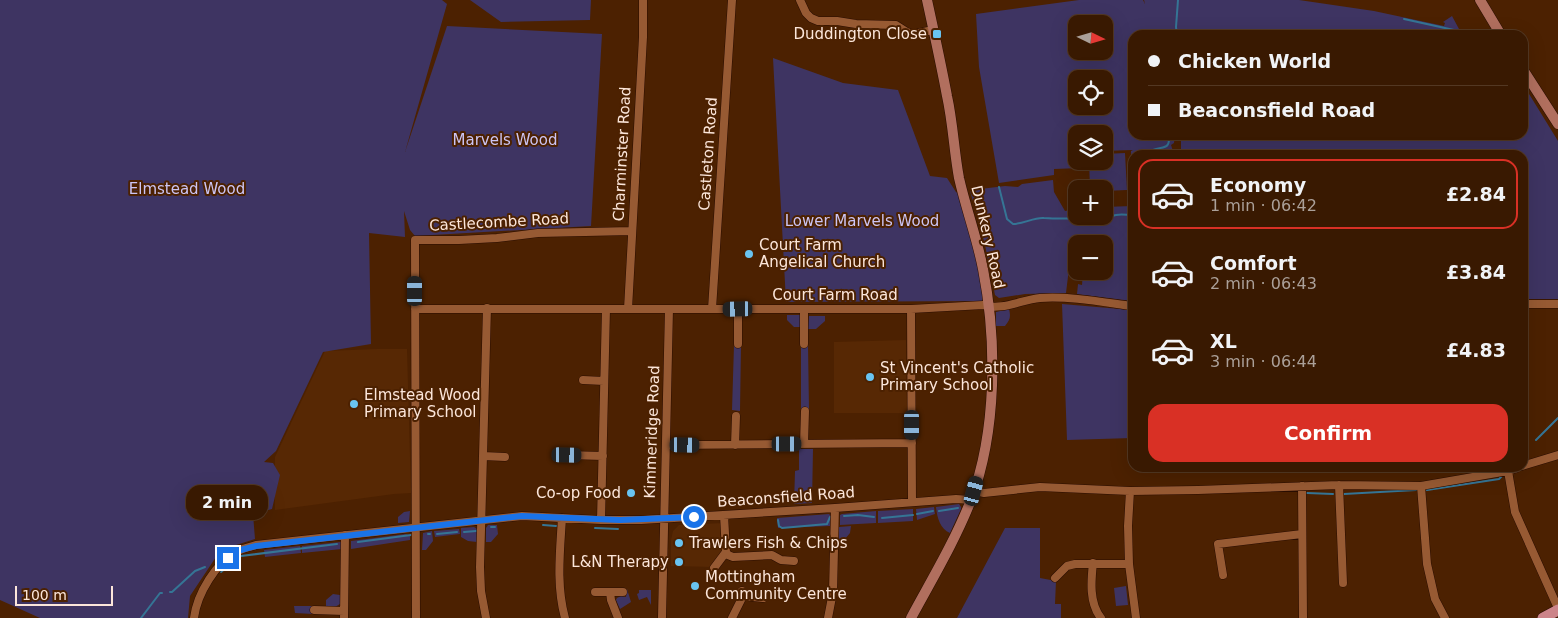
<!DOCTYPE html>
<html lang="en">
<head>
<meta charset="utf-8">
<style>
  body { margin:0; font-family:"DejaVu Sans",sans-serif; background:#40220b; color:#f1f3f6; height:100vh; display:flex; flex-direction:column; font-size:19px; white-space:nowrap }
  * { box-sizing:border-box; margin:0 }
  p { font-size:16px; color:#aba099 }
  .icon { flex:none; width:28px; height:28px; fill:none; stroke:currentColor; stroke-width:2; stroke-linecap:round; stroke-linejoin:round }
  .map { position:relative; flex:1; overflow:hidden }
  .panel { position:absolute; left:1128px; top:150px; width:400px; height:322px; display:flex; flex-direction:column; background:#391901; border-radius:15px; box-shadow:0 5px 20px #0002,0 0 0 1px #533823 }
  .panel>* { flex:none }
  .hud { position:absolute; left:1128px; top:30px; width:400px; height:110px; border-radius:15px; box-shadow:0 5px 20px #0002,0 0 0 1px #533823; display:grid; align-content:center; height:110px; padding:0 20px; background:#391901 }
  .needle { width:32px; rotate:95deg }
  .controls { position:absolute; left:1068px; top:15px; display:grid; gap:10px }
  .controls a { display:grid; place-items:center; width:45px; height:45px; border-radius:10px; background:#391901; box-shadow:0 5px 20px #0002,0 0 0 1px #533823; font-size:25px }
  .scale { position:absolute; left:15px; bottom:12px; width:98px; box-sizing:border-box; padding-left:5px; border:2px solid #fce6da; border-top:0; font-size:14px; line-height:18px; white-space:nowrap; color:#fce6da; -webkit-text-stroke:4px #4c2101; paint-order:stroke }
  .end { position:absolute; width:22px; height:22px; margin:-11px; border:6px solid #1a73e8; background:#fff; box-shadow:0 0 0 2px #fff }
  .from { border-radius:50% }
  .bubble { position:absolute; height:35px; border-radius:15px; background:#391901; box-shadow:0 5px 20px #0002,0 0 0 1px #533823; font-size:16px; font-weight:700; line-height:35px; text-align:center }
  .car { position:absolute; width:15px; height:30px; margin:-15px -8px; border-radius:6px; box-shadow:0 0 4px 1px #0007; background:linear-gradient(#222 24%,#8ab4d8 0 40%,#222 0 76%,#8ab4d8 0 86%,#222 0) }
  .hud b { display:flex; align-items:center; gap:18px; height:48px; font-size:19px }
  .hud b+b { border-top:1px solid #533823 }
  .hud i { width:12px; height:12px; background:#f1f3f6 }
  ul { padding:9px 0 0; list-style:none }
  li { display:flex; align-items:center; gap:15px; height:70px; margin:0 10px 8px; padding:0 10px; border:2px solid transparent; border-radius:15px }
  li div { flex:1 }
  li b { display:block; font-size:19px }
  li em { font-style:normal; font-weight:700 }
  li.current { border-color:#d93025 }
  li>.icon { width:45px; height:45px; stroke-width:1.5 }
  .primary-button { display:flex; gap:10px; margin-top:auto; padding:10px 20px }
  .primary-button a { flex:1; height:58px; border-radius:15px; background:#d93025; color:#fff; font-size:20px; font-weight:700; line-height:58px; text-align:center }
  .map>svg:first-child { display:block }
  .built { fill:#572804 }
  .green { fill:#3e3462; fill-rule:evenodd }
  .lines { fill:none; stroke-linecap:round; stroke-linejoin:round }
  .stream { stroke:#357595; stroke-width:2 }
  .street-casing { stroke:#2a0d00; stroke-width:9 }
  .secondary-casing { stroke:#2a0d00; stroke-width:11 }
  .primary-casing { stroke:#2a0d00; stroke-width:12 }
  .street { stroke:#975a33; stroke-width:8 }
  .secondary { stroke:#b16f5e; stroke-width:10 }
  .primary { stroke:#cc8489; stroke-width:11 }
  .route { stroke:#1a73e8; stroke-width:6 }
  .poi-dot { fill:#69c4f1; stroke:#4c2101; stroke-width:2 }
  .labels { text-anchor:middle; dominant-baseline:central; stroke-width:4; stroke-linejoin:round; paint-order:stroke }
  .poi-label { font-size:15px; fill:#fce6da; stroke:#4c2101; text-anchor:start }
  .park-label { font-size:15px; fill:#ccc5f5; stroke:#4c2101 }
  .street-label { font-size:15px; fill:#fce6da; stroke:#4c2101 }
</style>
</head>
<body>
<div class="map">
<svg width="1558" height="618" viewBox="0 0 1558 618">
  <rect width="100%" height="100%" fill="#4c2101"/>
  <path class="built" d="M906,340L907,413H834V342Z
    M377,349H407L411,493L394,494L275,510V457L325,351Z
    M723,523L725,552L714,567L671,566V540L673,531L679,525Z"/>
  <path class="green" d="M0,0H442L447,4L405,152L447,26L602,34L591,226L415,236L410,230L404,211L405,237L369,233L371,344L323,352L276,451L264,462L273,463L280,475L272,509L253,514L255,539L233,546L216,557L190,596L188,618H40L0,600Z
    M470,0H591L590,20L501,22Z
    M1079,0H1143L1145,4L1144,0H1299L1374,11L1444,26L1445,23L1443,22L1452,16L1459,29L1491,35H1132V135H1175L1174,143L1171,145L1173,151L1170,155H1161L1156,152L1154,155H1132V178L1131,151L1133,150L1104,151V134H1076V161H1080L1081,168L1054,169V175L999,183L979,67L976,14ZM1076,24H1104V51H1076ZM1076,79H1104V106H1076Z
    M773,58L843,83L898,90L930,176L947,178L956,192L962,196L975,243L984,297L982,301L786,302Z
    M1523,84L1558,141V299H1523L1522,155H1181V135H1522Z
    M1125,153L1127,190L1104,191V189H1090L1089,161H1104V154Z
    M1053,180L1054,192L1065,211L1076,209V216H1104V207L1132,206V301L1077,294L1078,284L1082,285L1083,271H1104V244H1076V263H1073V260H1070L1066,293L1025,294L999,298L995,295L985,245L970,191L972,190L1005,186L1018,187L1022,184Z
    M1062,304L1132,310V438L1067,440Z
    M1009,309C1011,317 1010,320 1005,326H996V312Z
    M787,315H800L801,327H794L787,320Z
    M809,316H825V321L816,329H808Z
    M734,345H741L740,411L732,410Z
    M801,345H808L809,410H801Z
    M799,449H813L812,503L794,504L795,471L799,470Z
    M959,504L961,507V509L950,533C940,529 937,517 936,507Z
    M934,507L935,514L917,520L916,509Z
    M913,509V521L878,523V511Z
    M410,511L409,522L398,523V517L404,512Z
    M876,511V523L840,525V515L842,514Z
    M829,514L831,516L830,526L778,528L777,518Z
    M488,525H497L498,534L491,542H486V528Z
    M851,526L850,533L845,539H839V527Z
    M474,527L477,529V542L468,541L461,537V528Z
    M1005,528H1040V578L1056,581L1055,604H1061V618H957Z
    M459,529L460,534L435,537L434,531Z
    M432,531L433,541L426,550H422L423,533Z
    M406,534L410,536V540L351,549V541Z
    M341,542L342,549L302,553V546Z
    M300,546L301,553L265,557L264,550Z
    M1126,586L1128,605L1116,606L1114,588Z
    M627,589L631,602L620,609L616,600L617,598L621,596L626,597Z
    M639,590H651V605L647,597L639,600L637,594L639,593Z
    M333,594L340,595V604L335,607H326V600Z
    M294,606H314L313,614L295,613Z"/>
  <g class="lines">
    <path class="stream" d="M1404,19L1463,32
      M1177,35L1176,27L1178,0
      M1150,155L1153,150C1164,146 1170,150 1169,135
      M999,187L1007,219L1013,224C1024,224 1034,217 1044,218C1060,219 1076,219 1092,216
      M1104,215C1109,217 1111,216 1116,215C1121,214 1127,215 1132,215
      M1536,440L1558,418
      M1522,455L1524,453
      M1427,490L1499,479L1502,476
      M1307,493L1333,494
      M1344,494L1416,490
      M939,511L958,508
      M917,514L933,511
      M844,516L858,515L874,517
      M882,518L913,515
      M778,520L779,526L782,528L827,524L830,517
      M543,525L556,526
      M491,527H495
      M595,528L618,529
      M464,532L476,531
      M428,534H430
      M437,534L457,532
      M358,542L411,535
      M221,572L241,556L337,544
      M170,592H172L195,571L205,567
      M141,618L160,593H162"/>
    <g class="street-casing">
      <path id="street" d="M800,0L806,13L811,18L818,21H837L856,24L896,25L907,32L914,34L933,30
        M1522,304H1558
        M415,309H911L983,305C1001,311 1021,300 1040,298C1070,296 1102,302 1132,306
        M628,309L643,37V0
        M712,309L732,0
        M804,309V344
        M911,309L912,502
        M738,344V309
        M583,380L604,381
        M804,444L805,411
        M666,445L912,443
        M735,445L736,416
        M567,455L603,456
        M483,456L505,457
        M1522,466L1558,455
        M1508,471L1515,512L1558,608
        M1339,485L1343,583
        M1302,486L1303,618
        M1421,486L1427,564L1435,599L1445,618
        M974,491L984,493L1040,487L1130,491L1198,490L1339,485L1421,486L1508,471L1517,468
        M1130,491L1128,526L1129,564L1136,618
        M562,518C560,552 556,585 565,618
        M601,520L606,309
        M726,552L728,555L733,557L772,555L781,560L794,561
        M1093,563C1091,581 1089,603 1101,618
        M714,568L726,552L724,515
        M1223,575L1218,544L1302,534
        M1055,578L1067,566L1075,564H1129
        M742,591L743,596L763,598
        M595,592H623
        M610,592L611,600L618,618
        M314,610L344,611
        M662,617L669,309
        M194,618C197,594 216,562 238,551C243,548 250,547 256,545L522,516L601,520H641L835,508L956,499L971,500
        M344,618L345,535
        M416,618L415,240H459L497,238L538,233L632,231
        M486,618L481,591L480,567L487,308
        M732,618L743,596
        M828,618L833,592L835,508"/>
    </g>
    <g class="secondary-casing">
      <path id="secondary" d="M1480,0L1501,35
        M1522,68L1558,124
        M911,618C932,579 955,541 971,500C997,431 997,341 983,269C977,238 966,209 959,178C954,151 953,123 947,96C941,64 934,32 927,0"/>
    </g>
    <g class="primary-casing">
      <path id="primary" d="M1543,618L1558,610"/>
    </g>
    <use href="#street" class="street"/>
    <use href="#secondary" class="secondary"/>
    <use href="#primary" class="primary"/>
  </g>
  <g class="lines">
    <path class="route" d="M228,558L237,551L256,546L522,516L620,520L694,517"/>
  </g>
  <g class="poi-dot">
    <rect x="932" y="29" width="10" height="10" rx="2.5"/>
    <circle cx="749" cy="254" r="5"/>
    <circle cx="870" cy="377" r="5"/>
    <circle cx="354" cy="404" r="5"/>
    <circle cx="631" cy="493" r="5"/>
    <circle cx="679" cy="543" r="5"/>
    <circle cx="679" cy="562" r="5"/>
    <circle cx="695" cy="586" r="5"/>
  </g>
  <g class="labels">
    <g class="poi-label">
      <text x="927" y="34" text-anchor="end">Duddington Close</text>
      <text x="759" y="245">Court Farm<tspan x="759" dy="17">Angelical Church</tspan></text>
      <text x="880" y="368">St Vincent's Catholic<tspan x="880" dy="17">Primary School</tspan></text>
      <text x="364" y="395">Elmstead Wood<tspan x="364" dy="17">Primary School</tspan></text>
      <text x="621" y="493" text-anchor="end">Co-op Food</text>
      <text x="689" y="543">Trawlers Fish &amp; Chips</text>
      <text x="669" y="562" text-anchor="end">L&amp;N Therapy</text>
      <text x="705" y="577">Mottingham<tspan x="705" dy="17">Community Centre</tspan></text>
    </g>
    <g class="park-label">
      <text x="505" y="140">Marvels Wood</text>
      <text x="187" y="189">Elmstead Wood</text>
      <text x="862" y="221">Lower Marvels Wood</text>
    </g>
    <g class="street-label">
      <text transform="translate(622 154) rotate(-87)">Charminster Road</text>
      <text transform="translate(708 154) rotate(-86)">Castleton Road</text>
      <text transform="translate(499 222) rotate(-3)">Castlecombe Road</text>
      <text transform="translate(988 237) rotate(77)">Dunkery Road</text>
      <text x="835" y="295">Court Farm Road</text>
      <text transform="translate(652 432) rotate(-88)">Kimmeridge Road</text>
      <text transform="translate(786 497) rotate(-4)">Beaconsfield Road</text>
    </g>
  </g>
</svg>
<div class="controls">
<a><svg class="needle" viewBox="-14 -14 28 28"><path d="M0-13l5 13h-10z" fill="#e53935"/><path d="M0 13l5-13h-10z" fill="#aba099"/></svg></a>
<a><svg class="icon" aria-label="locate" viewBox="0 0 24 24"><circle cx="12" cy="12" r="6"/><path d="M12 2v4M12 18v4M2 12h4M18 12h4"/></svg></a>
<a><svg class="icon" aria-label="layers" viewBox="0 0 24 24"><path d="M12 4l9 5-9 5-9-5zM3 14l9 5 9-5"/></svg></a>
<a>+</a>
<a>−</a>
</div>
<div class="scale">100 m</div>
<i class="end from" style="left:694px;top:517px"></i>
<i class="end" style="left:228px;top:558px"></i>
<div class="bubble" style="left:186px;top:485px;width:82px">2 min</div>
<i class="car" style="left:415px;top:291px;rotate:0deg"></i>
<i class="car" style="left:738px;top:309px;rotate:269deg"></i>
<i class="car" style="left:912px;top:425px;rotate:180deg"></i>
<i class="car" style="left:787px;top:444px;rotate:90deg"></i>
<i class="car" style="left:685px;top:445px;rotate:91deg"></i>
<i class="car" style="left:567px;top:455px;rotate:91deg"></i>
<i class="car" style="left:974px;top:491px;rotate:15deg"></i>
<div class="hud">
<b><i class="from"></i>Chicken World</b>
<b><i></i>Beaconsfield Road</b>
</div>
<section class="panel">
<ul>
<li class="current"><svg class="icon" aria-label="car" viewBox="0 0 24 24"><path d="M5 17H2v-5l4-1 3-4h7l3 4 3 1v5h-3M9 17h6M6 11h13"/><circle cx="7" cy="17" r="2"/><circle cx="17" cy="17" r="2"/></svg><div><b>Economy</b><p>1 min · 06:42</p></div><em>£2.84</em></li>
<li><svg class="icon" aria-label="car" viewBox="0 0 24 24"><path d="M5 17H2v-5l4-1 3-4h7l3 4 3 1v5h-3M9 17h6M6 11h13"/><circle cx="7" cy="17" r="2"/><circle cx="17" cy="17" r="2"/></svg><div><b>Comfort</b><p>2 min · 06:43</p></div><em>£3.84</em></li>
<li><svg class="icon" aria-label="car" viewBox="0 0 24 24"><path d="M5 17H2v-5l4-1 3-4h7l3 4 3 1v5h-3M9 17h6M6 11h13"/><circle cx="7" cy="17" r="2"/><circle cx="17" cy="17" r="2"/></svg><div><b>XL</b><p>3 min · 06:44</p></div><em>£4.83</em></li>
</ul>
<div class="primary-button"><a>Confirm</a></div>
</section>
</div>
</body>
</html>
